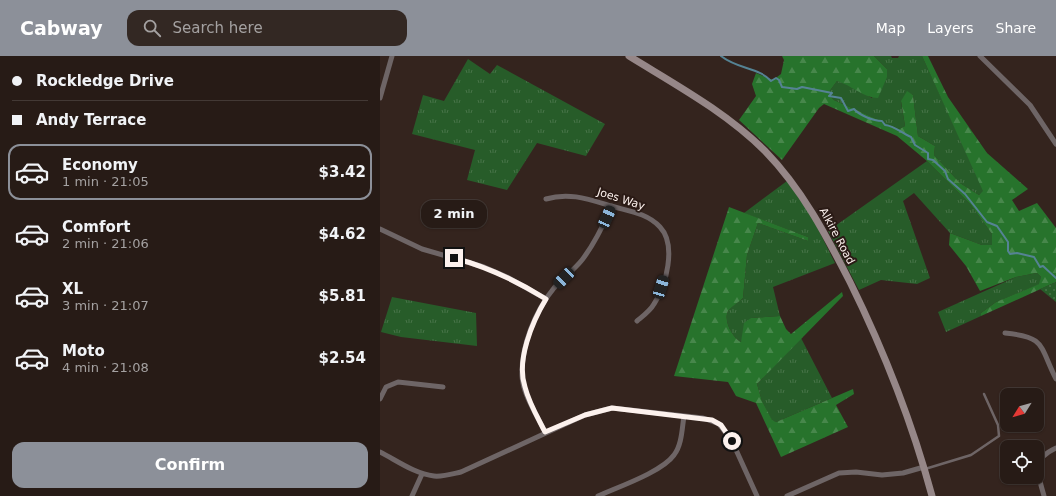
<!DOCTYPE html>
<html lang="en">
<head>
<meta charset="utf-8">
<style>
  body { margin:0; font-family:"DejaVu Sans",sans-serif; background:#332823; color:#f1f3f6; height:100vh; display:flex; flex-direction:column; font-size:15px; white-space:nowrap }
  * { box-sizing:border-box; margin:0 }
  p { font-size:13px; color:#a4a1a1 }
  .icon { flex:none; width:22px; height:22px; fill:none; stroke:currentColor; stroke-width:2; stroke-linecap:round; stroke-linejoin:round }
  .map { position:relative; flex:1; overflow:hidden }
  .details { display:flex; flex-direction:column; background:#271b16; width:380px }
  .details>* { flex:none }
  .guide { display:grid; align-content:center; height:88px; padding:0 12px; background:#271b16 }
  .needle { width:26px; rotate:233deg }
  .controls { position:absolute; left:620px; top:332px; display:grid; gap:8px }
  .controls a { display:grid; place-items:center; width:44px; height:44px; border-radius:8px; background:#271b16; box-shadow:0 1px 3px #0004,0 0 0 1px #433935; font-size:20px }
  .end { position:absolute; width:18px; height:18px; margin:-9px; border:5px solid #fcf1ed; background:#111; box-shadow:0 0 0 2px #111 }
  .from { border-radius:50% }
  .bubble { position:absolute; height:28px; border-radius:12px; background:#271b16; box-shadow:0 1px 3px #0004,0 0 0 1px #433935; font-size:13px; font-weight:800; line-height:28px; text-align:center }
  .car { position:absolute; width:12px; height:24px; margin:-12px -6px; border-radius:5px; box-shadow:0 0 3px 1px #0007; background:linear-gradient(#222 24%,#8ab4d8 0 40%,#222 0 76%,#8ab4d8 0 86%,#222 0) }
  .guide b { display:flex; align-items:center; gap:14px; height:38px; font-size:15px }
  .guide b+b { border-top:1px solid #433935 }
  .guide i { width:10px; height:10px; background:#f1f3f6 }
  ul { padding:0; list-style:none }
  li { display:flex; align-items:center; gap:12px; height:56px; margin:0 8px 6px; padding:0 4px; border:2px solid transparent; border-radius:12px }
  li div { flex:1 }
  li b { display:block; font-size:15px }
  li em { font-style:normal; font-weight:800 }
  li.selected { border-color:#8c9099 }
  li>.icon { width:36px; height:36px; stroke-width:1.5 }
  .button { display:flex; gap:8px; margin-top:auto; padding:8px 12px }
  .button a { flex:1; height:46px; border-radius:12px; background:#8c9099; color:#fff; font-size:16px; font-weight:800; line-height:46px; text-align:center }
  header { display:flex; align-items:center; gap:24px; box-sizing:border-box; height:56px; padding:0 20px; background:#8c9099; color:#fff }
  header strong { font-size:19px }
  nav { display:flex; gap:22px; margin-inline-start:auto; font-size:14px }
  .search { width:280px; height:36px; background:#332823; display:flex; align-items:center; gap:10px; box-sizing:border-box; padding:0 14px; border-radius:12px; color:#a4a1a1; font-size:15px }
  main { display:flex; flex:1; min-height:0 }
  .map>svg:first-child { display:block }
  .grass { fill:url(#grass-tufts) }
  .forest { fill:url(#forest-firs) }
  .park { fill:url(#park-dots) }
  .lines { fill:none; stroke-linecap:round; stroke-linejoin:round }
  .stream { stroke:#558394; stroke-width:2 }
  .lane { stroke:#6e6566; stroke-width:2.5 }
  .street { stroke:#6e6566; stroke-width:5 }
  .secondary { stroke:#968788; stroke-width:7 }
  .route { stroke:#fcf1ed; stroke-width:5 }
  .labels { text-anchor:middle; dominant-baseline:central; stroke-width:4; stroke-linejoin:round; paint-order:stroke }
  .street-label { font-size:11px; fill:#fcf1ed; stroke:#2a1a15 }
</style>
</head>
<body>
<header>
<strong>Cabway</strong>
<div class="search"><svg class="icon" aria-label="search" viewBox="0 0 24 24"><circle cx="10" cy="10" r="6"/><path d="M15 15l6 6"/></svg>Search here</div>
<nav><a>Map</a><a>Layers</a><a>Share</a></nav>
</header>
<main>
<section class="details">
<div class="guide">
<b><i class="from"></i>Rockledge Drive</b>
<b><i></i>Andy Terrace</b>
</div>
<ul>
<li class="selected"><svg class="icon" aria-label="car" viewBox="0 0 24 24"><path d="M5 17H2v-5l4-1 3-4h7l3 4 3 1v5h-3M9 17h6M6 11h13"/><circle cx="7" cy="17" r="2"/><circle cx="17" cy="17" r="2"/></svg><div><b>Economy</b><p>1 min · 21:05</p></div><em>$3.42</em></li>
<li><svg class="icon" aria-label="car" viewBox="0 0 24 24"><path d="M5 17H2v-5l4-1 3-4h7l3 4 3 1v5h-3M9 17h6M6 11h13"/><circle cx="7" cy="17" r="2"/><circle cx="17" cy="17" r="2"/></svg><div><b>Comfort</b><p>2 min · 21:06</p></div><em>$4.62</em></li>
<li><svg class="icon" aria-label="car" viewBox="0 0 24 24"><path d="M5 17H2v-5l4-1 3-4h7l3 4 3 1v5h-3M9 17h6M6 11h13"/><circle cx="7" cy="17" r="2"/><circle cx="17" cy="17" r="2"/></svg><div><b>XL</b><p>3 min · 21:07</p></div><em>$5.81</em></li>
<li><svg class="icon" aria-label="car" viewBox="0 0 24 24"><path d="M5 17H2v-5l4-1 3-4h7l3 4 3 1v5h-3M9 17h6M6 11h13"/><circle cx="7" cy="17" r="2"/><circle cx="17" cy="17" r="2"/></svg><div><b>Moto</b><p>4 min · 21:08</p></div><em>$2.54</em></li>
</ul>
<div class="button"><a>Confirm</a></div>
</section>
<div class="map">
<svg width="676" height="440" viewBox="0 0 676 440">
  <defs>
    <pattern id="grass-tufts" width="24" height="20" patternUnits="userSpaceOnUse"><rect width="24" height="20" fill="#275c29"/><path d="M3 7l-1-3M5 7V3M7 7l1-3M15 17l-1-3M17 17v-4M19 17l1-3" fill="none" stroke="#477448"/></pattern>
    <pattern id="forest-firs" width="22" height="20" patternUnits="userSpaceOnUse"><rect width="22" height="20" fill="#27732c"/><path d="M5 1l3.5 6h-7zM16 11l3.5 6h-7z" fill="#47874b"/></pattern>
    <pattern id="park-dots" width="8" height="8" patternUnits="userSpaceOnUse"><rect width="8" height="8" fill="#275c29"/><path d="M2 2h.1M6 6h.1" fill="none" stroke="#477448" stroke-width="1.8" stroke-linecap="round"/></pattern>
  </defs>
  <rect width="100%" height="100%" fill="#34241e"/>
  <path class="grass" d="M494,0H511L512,2H518L519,0H542L604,135L599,139L580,127L554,99L555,90L538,80L533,39L527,36L521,46L525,70L519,73L454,44L450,40L449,36L457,25L465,27L492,42L507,13Z
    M88,3L110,18L117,9L225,68L206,100L157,87L127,134L87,124L95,94L32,78L43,39L64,45Z
    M547,105L591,149L612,178V189H602L570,177L534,137L523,145L550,222L537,228L501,224L479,234L448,175Z
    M407,125L432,161L455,207L393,231L400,260L371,262L361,286C353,282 343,265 348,255C351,250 359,246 363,242L367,199L378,167L428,185V181L364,157Z
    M657,217L661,221L660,228L616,246L601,257V260L566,276L558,256L636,221Z
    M12,241L96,257L97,290L21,281L1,276Z
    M421,282L452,342L396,366L392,365L382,345L377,328Z"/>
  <path class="forest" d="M402,0H494L507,13V21L498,42C484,42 471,29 457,25L449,36L450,40L454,44L519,73L525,70L521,45L527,35L533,39L538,80L555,90L554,99L580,127L599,139L603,135L542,0H548L568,41L607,97L648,133L632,144L639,155L657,147L676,172V226L601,260V257L616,246L659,228L661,221L657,217L636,221L600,235L586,210L569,189L570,177L602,189H612V178L591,149L547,105L517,80L444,48L439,52L402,104L359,64L376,40L372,28L376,17L393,24L401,18L404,4Z
    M349,151L428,181V185L378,167L367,199L363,242C359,246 351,251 348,255C343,265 353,282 361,286L364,267L371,262L400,260L406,273L411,278L462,236L463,240L377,328L382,345L392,364L396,366L473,333L474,338L456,349L468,371L401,401L376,347L356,340L348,326L294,320Z"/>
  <path class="park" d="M676,226V246L660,233Z"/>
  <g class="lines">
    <path class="stream" d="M341,0C357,13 380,12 391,25L396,22L399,24L402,31L417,33L422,31L452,37L449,40L461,42L468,55L474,53C479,59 493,65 502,65L505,69C515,70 521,77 531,81L535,89L548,97V103L553,104L565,115L568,123L585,138L607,166L617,170L628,186V195L630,198L637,197L654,201L660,211L663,210L676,222"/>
    <path class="lane" d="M545,413L591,399L619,380L618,369L604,338"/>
    <path class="street" d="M600,0L650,49L676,88
      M0,42L12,0
      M166,143C189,136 208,143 231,150C248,155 267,157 280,171C297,189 286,230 274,248C270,255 263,260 257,265
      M0,173L42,193L104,211L127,221L166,243
      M625,277C666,281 659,289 676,323
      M0,343L6,331L18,326L63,331
      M165,376C157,359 143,339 142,320C141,290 155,255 174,232C183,222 194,214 202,204C215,187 223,169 232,150
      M0,396C16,404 35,418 54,420C62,421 72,418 81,416L205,359L232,352L323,362L339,368L352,385L377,440
      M32,440L42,418
      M218,440C238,431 282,416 294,399C302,389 302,372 304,360
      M407,440L459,417L476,416L502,419L523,417L544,411
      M664,440C658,417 650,404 676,392"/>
    <path class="secondary" d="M249,0C296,29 346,56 385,95C422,133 446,179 470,226C504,295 532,366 552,440"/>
  </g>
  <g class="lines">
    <path class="route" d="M74,202C108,211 137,225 166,243C152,266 136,305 145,331C149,347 158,362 165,376L205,359L232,352L332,364L341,369L352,385"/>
  </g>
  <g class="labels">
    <g class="street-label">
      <text transform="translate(241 143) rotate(18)">Joes Way</text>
      <text transform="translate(457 180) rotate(62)">Alkire Road</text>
    </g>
  </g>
</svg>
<div class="controls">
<a><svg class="needle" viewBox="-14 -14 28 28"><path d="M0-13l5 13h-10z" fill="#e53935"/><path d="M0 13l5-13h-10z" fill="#a4a1a1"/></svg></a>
<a><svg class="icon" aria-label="locate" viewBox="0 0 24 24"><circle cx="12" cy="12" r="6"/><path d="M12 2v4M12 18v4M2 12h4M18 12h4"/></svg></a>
</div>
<i class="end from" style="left:352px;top:385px"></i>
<i class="end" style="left:74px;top:202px"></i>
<div class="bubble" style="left:41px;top:144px;width:66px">2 min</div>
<i class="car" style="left:227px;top:161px;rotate:24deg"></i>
<i class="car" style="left:184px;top:222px;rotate:225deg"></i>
<i class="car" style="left:281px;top:231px;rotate:17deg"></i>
</div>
</main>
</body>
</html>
